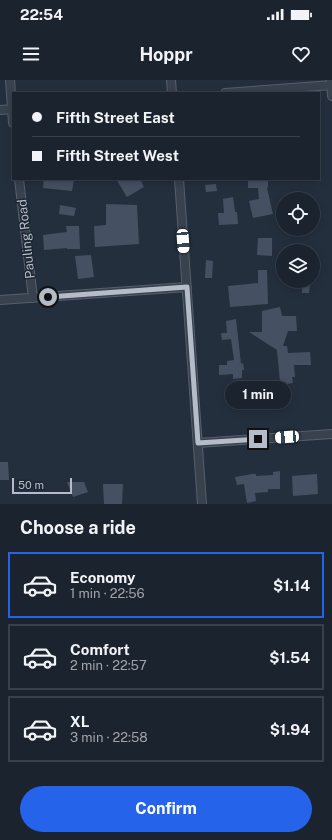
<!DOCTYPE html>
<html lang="en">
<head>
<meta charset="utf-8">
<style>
  body { margin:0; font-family:"Public Sans",sans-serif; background:#242b36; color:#f1f3f6; height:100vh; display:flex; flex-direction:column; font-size:15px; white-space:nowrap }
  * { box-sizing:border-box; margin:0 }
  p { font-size:13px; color:#a0a4aa }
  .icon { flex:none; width:22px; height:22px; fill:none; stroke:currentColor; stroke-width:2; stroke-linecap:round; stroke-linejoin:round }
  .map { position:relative; height:424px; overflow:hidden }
  .drawer { display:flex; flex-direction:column; background:#1b232e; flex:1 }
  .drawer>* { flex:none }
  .hud { position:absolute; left:12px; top:12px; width:308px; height:88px; border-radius:0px; box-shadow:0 2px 10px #0003,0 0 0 1px #39404a; display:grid; align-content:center; height:88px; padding:0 20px; background:#1b232e }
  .buttons { position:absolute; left:276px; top:112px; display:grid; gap:8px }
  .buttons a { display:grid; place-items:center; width:44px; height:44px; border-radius:50%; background:#1b232e; box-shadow:0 2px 10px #0003,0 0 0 1px #39404a; font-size:20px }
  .scale { position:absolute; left:12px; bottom:10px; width:60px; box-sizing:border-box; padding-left:4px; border:2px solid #b4bcc9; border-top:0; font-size:11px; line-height:14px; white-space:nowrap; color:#b4bcc9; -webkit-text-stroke:3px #1d2633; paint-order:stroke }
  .end { position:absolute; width:18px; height:18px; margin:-9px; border:5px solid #b4bcc9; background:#111; box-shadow:0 0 0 2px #111 }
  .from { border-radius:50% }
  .bubble { position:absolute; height:28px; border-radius:14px; background:#1b232e; box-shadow:0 2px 10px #0003,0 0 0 1px #39404a; font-size:13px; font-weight:700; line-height:28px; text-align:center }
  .car { position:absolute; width:12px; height:24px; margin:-12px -6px; border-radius:5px; box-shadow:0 0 3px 1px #0007; background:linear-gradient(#fff 24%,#345 0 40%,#fff 0 76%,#345 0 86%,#fff 0) }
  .hud b { display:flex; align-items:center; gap:14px; height:38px; font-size:15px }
  .hud b+b { border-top:1px solid #39404a }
  .hud i { width:10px; height:10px; background:#f1f3f6 }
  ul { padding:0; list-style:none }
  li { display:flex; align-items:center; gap:12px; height:66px; margin:0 8px 6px; padding:0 12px; border:2px solid #39404a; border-radius:0px }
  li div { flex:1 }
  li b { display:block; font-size:15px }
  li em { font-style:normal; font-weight:700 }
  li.active { border-color:#2563eb }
  li>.icon { width:36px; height:36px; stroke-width:1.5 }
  h2 { padding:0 20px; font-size:18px; line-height:48px }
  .button { display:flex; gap:8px; margin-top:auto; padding:8px 20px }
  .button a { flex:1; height:46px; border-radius:24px; background:#2563eb; color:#fff; font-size:16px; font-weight:700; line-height:46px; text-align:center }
  .status { display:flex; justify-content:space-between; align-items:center; height:28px; padding:0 20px; background:#1b232e; direction:ltr }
  .status svg { height:11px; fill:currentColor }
  header { display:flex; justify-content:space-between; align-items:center; height:52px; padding:0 20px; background:#1b232e; font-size:18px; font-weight:700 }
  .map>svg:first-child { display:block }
  .building { fill:#455162 }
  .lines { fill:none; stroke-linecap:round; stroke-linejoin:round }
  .minor-casing { stroke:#565f6c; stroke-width:10 }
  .minor { stroke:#38414e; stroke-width:8 }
  .route { stroke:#b4bcc9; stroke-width:5 }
  .labels { text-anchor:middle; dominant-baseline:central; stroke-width:3; stroke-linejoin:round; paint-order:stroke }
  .street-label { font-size:13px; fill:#b4bcc9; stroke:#1d2633 }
</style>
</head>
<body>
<div class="status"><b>22:54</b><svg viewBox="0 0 49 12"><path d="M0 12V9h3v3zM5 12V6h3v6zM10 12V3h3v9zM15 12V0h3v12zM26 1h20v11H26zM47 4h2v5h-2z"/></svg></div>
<header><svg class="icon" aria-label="menu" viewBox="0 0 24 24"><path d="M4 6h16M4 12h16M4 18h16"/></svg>Hoppr<svg class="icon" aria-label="heart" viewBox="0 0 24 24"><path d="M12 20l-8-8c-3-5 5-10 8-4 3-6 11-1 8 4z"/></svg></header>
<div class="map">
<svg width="332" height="424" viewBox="0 0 332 424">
  <rect width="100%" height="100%" fill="#242f3e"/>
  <path class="building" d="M44,99H74L72,111L43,108Z
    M116,99H140L144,107L127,117Z
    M268,99V107L267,108L273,134L253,138L249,121L259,119L258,108H248V100Z
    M216,104L217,111L206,112L205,105Z
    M233,117L235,132H237L238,144L219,145L218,133H224L223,119Z
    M106,124L137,125L139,164L95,167L94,146L106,145Z
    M60,125L76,128L74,136L59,134Z
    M66,146H79L80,169H67V168L44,170L43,155L67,152Z
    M258,158H272V176L257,175Z
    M91,175L94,197L78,199L75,176Z
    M206,180L213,181L212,198H205Z
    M258,190H267L268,224L230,227L228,206L258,203Z
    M302,201L310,202L309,213H302Z
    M280,227L282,236H296L297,251H288L283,266H287L288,273L310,272L311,285H294L295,297H292L293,303L286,304V302H280L277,270L249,252H262V231Z
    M236,239L241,284L243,283L244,290H242V298L233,299V294L219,295V285H227V281L234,280L231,259L222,260L221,253H227L226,241Z
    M0,382H8L9,400H0Z
    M280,391V409H268V412L255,413L256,421L247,423L244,404L237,405L235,397L252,394H256V396L273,395V392Z
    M317,394L318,414L293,416L292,396Z
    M67,402H84L88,412L73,417Z
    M103,404H123L122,424H104Z"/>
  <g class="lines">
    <g class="minor-casing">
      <path id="minor" d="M10,0L13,43
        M171,0L172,13
        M331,1L332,16
        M225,13L332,5
        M0,30L13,29
        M19,99L33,218
        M179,99L202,424
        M0,220L187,207
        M198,363L332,354"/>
    </g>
    <use href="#minor" class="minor"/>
  </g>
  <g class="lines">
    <path class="route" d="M48,217L187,207L198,363L258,359"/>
  </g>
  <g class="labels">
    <g class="street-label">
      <text transform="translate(26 159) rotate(-96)">Pauling Road</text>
    </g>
  </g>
</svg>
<div class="buttons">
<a><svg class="icon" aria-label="locate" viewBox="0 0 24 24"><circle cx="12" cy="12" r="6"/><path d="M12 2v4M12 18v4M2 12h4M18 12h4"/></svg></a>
<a><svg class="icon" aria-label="layers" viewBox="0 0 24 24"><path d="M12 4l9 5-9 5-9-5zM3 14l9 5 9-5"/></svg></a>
</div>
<div class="scale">50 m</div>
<i class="end from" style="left:48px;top:217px"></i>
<i class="end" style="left:258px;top:359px"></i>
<div class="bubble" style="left:225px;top:301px;width:66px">1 min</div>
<i class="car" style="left:183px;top:161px;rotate:176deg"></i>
<i class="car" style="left:287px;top:357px;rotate:266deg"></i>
<div class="hud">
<b><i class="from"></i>Fifth Street East</b>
<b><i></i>Fifth Street West</b>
</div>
</div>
<section class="drawer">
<h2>Choose a ride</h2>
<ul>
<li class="active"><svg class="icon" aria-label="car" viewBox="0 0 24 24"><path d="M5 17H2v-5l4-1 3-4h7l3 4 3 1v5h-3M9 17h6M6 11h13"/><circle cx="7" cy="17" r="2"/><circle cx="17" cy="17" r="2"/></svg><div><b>Economy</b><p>1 min · 22:56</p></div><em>$1.14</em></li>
<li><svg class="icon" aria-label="car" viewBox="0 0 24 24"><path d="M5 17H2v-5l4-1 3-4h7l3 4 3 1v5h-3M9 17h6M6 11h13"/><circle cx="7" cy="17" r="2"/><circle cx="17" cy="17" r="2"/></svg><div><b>Comfort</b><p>2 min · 22:57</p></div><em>$1.54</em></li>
<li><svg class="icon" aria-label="car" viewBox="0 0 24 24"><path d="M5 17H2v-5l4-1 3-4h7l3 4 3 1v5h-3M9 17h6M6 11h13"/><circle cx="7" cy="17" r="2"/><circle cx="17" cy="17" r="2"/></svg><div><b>XL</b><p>3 min · 22:58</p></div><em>$1.94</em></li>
</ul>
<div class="button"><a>Confirm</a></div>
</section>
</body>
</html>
